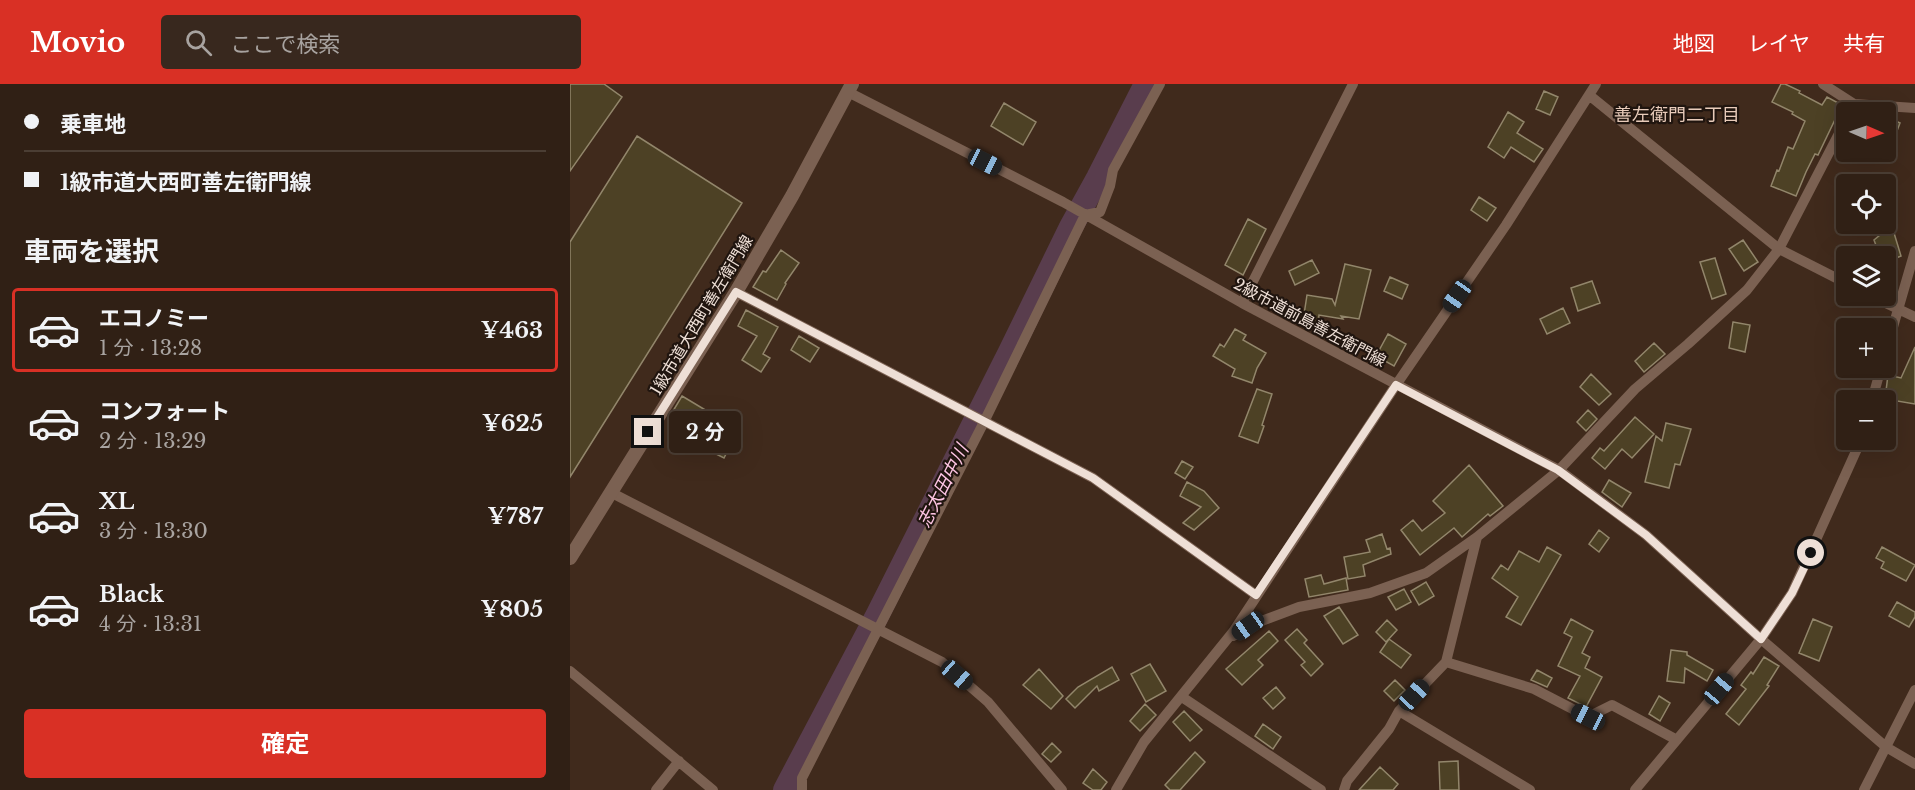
<!DOCTYPE html>
<html lang="ja">
<head>
<meta charset="utf-8">
<style>
  body { margin:0; font-family:"Libre Baskerville","Noto Sans JP",serif; background:#38281e; color:#f1f3f6; height:100vh; display:flex; flex-direction:column; font-size:22px; white-space:nowrap }
  * { box-sizing:border-box; margin:0 }
  p { font-size:20px; color:#a8a3a0 }
  .icon { flex:none; width:33px; height:33px; fill:none; stroke:currentColor; stroke-width:2; stroke-linecap:round; stroke-linejoin:round }
  .map { position:relative; flex:1; overflow:hidden }
  .sheet { display:flex; flex-direction:column; background:#302015; width:570px }
  .sheet>* { flex:none }
  .banner { display:grid; align-content:center; height:132px; padding:0 24px; background:#302015 }
  .needle { width:39px; rotate:92deg }
  .controls { position:absolute; left:1266px; top:18px; display:grid; gap:12px }
  .controls a { display:grid; place-items:center; width:60px; height:60px; border-radius:6px; background:#302015; box-shadow:0 6px 24px #0002,0 0 0 2px #4b3e34; font-size:30px }
  .end { position:absolute; width:27px; height:27px; margin:-14px; border:8px solid #eedfd6; background:#111; box-shadow:0 0 0 3px #111 }
  .from { border-radius:50% }
  .bubble { position:absolute; height:42px; border-radius:6px; background:#302015; box-shadow:0 6px 24px #0002,0 0 0 2px #4b3e34; font-size:20px; font-weight:700; line-height:42px; text-align:center }
  .car { position:absolute; width:18px; height:36px; margin:-18px -9px; border-radius:8px; box-shadow:0 0 4px 2px #0007; background:linear-gradient(#222 24%,#8ab4d8 0 40%,#222 0 76%,#8ab4d8 0 86%,#222 0) }
  .banner b { display:flex; align-items:center; gap:21px; height:57px; font-size:22px }
  .banner b+b { border-top:2px solid #4b3e34 }
  .banner i { width:15px; height:15px; background:#f1f3f6 }
  ul { padding:0; list-style:none }
  li { display:flex; align-items:center; gap:18px; height:84px; margin:0 12px 9px; padding:0 12px; border:3px solid transparent; border-radius:6px }
  li div { flex:1 }
  li b { display:block; font-size:22px }
  li em { font-style:normal; font-weight:700 }
  li.current { border-color:#d93025 }
  li>.icon { width:54px; height:54px; stroke-width:1.5 }
  h2 { padding:0 24px; font-size:27px; line-height:72px }
  .action { display:flex; gap:12px; margin-top:auto; padding:12px 24px }
  .action a { flex:1; height:69px; border-radius:6px; background:#d93025; color:#fff; font-size:24px; font-weight:700; line-height:69px; text-align:center }
  header { display:flex; align-items:center; gap:36px; box-sizing:border-box; height:84px; padding:0 30px; background:#d93025; color:#fff }
  header strong { font-size:28px }
  nav { display:flex; gap:33px; margin-inline-start:auto; font-size:21px }
  .search { width:420px; height:54px; background:#38281e; display:flex; align-items:center; gap:15px; box-sizing:border-box; padding:0 21px; border-radius:6px; color:#a8a3a0; font-size:22px }
  main { display:flex; flex:1; min-height:0 }
  .map>svg:first-child { display:block }
  .lines { fill:none; stroke-linecap:round; stroke-linejoin:round }
  .river { stroke:#593d4d; stroke-width:24 }
  .building { fill:#4d4125; stroke:#92866b; stroke-width:1.5 }
  .minor { stroke:#7b6152; stroke-width:10 }
  .tertiary { stroke:#7b6152; stroke-width:14 }
  .route { stroke:#eedfd6; stroke-width:8 }
  .labels { text-anchor:middle; dominant-baseline:central; stroke-width:4.5; stroke-linejoin:round; paint-order:stroke }
  .street-label { font-size:16px; fill:#eedfd6; stroke:#20150f }
  .neighbourhood-label { font-size:18px; fill:#e8cbba; stroke:#20150f }
  .water-label { font-size:18px; font-style:italic; fill:#fec5e4; stroke:#20150f }
</style>
</head>
<body>
<header>
<strong>Movio</strong>
<div class="search"><svg class="icon" aria-label="search" viewBox="0 0 24 24"><circle cx="10" cy="10" r="6"/><path d="M15 15l6 6"/></svg>ここで検索</div>
<nav><a>地図</a><a>レイヤ</a><a>共有</a></nav>
</header>
<main>
<section class="sheet">
<div class="banner">
<b><i class="from"></i>乗車地</b>
<b><i></i>1級市道大西町善左衛門線</b>
</div>
<h2>車両を選択</h2>
<ul>
<li class="current"><svg class="icon" aria-label="car" viewBox="0 0 24 24"><path d="M5 17H2v-5l4-1 3-4h7l3 4 3 1v5h-3M9 17h6M6 11h13"/><circle cx="7" cy="17" r="2"/><circle cx="17" cy="17" r="2"/></svg><div><b>エコノミー</b><p>1 分 · 13:28</p></div><em>¥463</em></li>
<li><svg class="icon" aria-label="car" viewBox="0 0 24 24"><path d="M5 17H2v-5l4-1 3-4h7l3 4 3 1v5h-3M9 17h6M6 11h13"/><circle cx="7" cy="17" r="2"/><circle cx="17" cy="17" r="2"/></svg><div><b>コンフォート</b><p>2 分 · 13:29</p></div><em>¥625</em></li>
<li><svg class="icon" aria-label="car" viewBox="0 0 24 24"><path d="M5 17H2v-5l4-1 3-4h7l3 4 3 1v5h-3M9 17h6M6 11h13"/><circle cx="7" cy="17" r="2"/><circle cx="17" cy="17" r="2"/></svg><div><b>XL</b><p>3 分 · 13:30</p></div><em>¥787</em></li>
<li><svg class="icon" aria-label="car" viewBox="0 0 24 24"><path d="M5 17H2v-5l4-1 3-4h7l3 4 3 1v5h-3M9 17h6M6 11h13"/><circle cx="7" cy="17" r="2"/><circle cx="17" cy="17" r="2"/></svg><div><b>Black</b><p>4 分 · 13:31</p></div><em>¥805</em></li>
</ul>
<div class="action"><a>確定</a></div>
</section>
<div class="map">
<svg width="1345" height="706" viewBox="0 0 1345 706">
  <rect width="100%" height="100%" fill="#402a1c"/>
  <g class="lines">
    <path class="river" d="M215,706L308,530L440,268L501,143L528,94L576,0"/>
  </g>
  <path class="building" d="M0,0H34L52,13L0,87Z
    M1211,0H1215L1230,7L1229,9L1252,21L1257,13L1272,21L1248,71L1245,70L1236,88L1226,112L1201,102L1207,86L1209,87L1218,63L1223,65L1235,37L1222,30L1223,28L1202,18Z
    M974,7L988,13L980,31L966,25Z
    M434,19L466,38L453,61L421,42Z
    M938,28L954,38L947,49L973,65L964,78L941,63L934,74L918,63Z
    M1316,33L1330,39L1316,76Z
    M67,52L172,119L0,393V158Z
    M909,113L926,124L917,137L901,126Z
    M678,135L696,145L673,191L655,181Z
    M1321,139L1331,172L1316,178V172H1310L1304,156L1310,151L1307,143Z
    M1173,156L1188,178L1174,187L1159,165Z
    M211,166L229,179L215,199L216,200L207,216L183,203L193,187L196,188Z
    M1145,174L1156,210L1142,215L1130,178Z
    M742,176L749,189L725,201L719,187Z
    M775,180L801,186L789,235L771,232L773,235L749,231L748,239L733,237L737,211L762,215L765,221Z
    M820,193L838,201L832,215L814,207Z
    M1022,197L1030,219L1008,227L1001,204Z
    M993,224L1000,239L977,250L970,235Z
    M176,226L208,243L193,270L200,274L191,288L172,276L187,252L168,242Z
    M1163,238L1180,241L1175,268L1159,264Z
    M665,245L676,251L673,256L696,269L687,284L682,299L662,292L665,285L643,272L650,260L654,263Z
    M818,250L836,260L824,282L806,272Z
    M229,252L249,264L240,278L221,266Z
    M1084,259L1095,270L1074,288L1065,277Z
    M1345,263V320L1315,315L1318,291L1331,294Z
    M1021,290L1041,310L1029,321L1010,303Z
    M687,305L702,310L692,341L694,342L688,359L669,352Z
    M112,312L142,330L170,342L154,374L136,365L144,350L103,327Z
    M1018,326L1027,335L1016,347L1007,338Z
    M1065,333L1084,350L1062,374L1052,365L1035,385L1022,374L1030,364L1034,367Z
    M1096,339L1121,345L1110,381L1105,380L1099,404L1075,398L1086,352L1092,357Z
    M612,377L623,383L615,395L605,389Z
    M899,381L933,422L920,432L918,430L892,453L884,444L850,471L831,446L843,436L852,447L875,429L863,417Z
    M1039,396L1061,409L1052,423L1032,408Z
    M617,398L634,407L649,424L624,446L613,439L631,423L610,412Z
    M1029,446L1039,454L1029,468L1019,460Z
    M812,450L817,465L820,464L821,470L793,481L795,492L778,495L774,473L800,468L796,456Z
    M977,463L991,471L951,541L936,533L948,513L922,494L931,481L938,486L949,467L969,478Z
    M1312,463L1345,481L1336,497L1311,484L1314,478L1306,474Z
    M751,491L754,500L776,494L778,506L739,513L735,495Z
    M856,498L864,512L849,521L841,507Z
    M834,505L841,518L826,526L818,513Z
    M1327,518L1345,528V533L1339,543L1319,532Z
    M769,523L788,551L773,560L754,532Z
    M1001,535L1023,547L1012,569L1020,573L1015,584L1032,593L1016,623L998,614L1010,592L988,582L1002,553L994,549Z
    M1243,535L1262,543L1249,577L1229,569Z
    M817,536L827,546L816,558L806,548Z
    M727,545L737,556L734,559L753,580L741,592L731,581L735,578L715,556Z
    M699,547L708,557L688,576L693,581L672,601L656,585Z
    M819,555L841,571L831,584L810,568Z
    M1101,566L1117,568V571L1143,586L1137,597L1115,584L1114,599L1097,597Z
    M1194,573L1209,582L1197,601L1199,602L1169,641L1156,630L1176,605L1171,601L1181,588L1183,590Z
    M580,580L596,607L576,618L561,590Z
    M542,583L549,596L529,607L527,602L505,624L496,615L508,603Z
    M469,585L493,612L481,625L453,601Z
    M967,586L982,594L977,603L961,596Z
    M825,596L835,606L824,617L814,607Z
    M706,603L715,614L703,625L693,614Z
    M1089,612L1100,619L1090,637L1079,630Z
    M575,620L586,631L570,647L560,637Z
    M614,627L632,646L620,657L603,638Z
    M693,640L711,653L703,665L685,652Z
    M482,659L491,668L481,678L472,670Z
    M625,668L635,678L610,706H600L595,701Z
    M888,677L889,706H870L869,678Z
    M810,683L828,700L823,706H789Z
    M523,685L537,698L531,706H523L513,699Z"/>
  <g class="lines">
    <path class="minor" d="M1253,0L1284,20L1345,24
      M278,8L493,118L672,219L989,386L1076,451L1191,555L1316,663L1345,680
      M1019,11L1209,165L1276,199
      M166,208L523,394L686,511
      M1301,212L1345,233
      M672,219L783,0
      M1316,267L1345,167
      M1302,316L1311,284
      M40,408L372,578L418,618L492,706
      M663,552L678,542L729,523L800,509L856,489L907,453L989,386L1065,305L1118,260L1177,206L1209,165L1276,36
      M876,578L964,605L1018,633L1042,621L1107,656
      M0,587L143,706
      M612,613L751,706
      M829,627L960,706
      M86,706L109,677
      M232,706V694L414,338L515,131L530,128L540,102L543,86L590,0
      M546,706L574,658L663,548L826,301L936,141L1026,0
      M774,706L777,697L819,645L829,627L876,578L907,453
      M1065,706L1191,555L1222,509L1291,356
      M1294,706L1345,606"/>
    <path class="tertiary" d="M0,474L166,208L222,112L282,0"/>
  </g>
  <g class="lines">
    <path class="route" d="M78,348L166,208L523,394L686,511L826,301L988,386L1076,451L1191,555L1222,509L1241,469"/>
  </g>
  <g class="labels">
    <g class="street-label">
      <text transform="translate(131 231) rotate(-59)">1級市道大西町善左衛門線</text>
      <text transform="translate(740 238) rotate(28)">2級市道前島善左衛門線</text>
    </g>
    <g class="neighbourhood-label">
      <text x="1107" y="31">善左衛門二丁目</text>
    </g>
    <g class="water-label">
      <text transform="translate(373 402) rotate(-63)">志太田中川</text>
    </g>
  </g>
</svg>
<div class="controls">
<a><svg class="needle" viewBox="-14 -14 28 28"><path d="M0-13l5 13h-10z" fill="#e53935"/><path d="M0 13l5-13h-10z" fill="#a8a3a0"/></svg></a>
<a><svg class="icon" aria-label="locate" viewBox="0 0 24 24"><circle cx="12" cy="12" r="6"/><path d="M12 2v4M12 18v4M2 12h4M18 12h4"/></svg></a>
<a><svg class="icon" aria-label="layers" viewBox="0 0 24 24"><path d="M12 4l9 5-9 5-9-5zM3 14l9 5 9-5"/></svg></a>
<a>+</a>
<a>−</a>
</div>
<i class="end from" style="left:1241px;top:469px"></i>
<i class="end" style="left:78px;top:348px"></i>
<div class="bubble" style="left:99px;top:327px;width:72px">2 分</div>
<i class="car" style="left:415px;top:78px;rotate:117deg"></i>
<i class="car" style="left:887px;top:212px;rotate:215deg"></i>
<i class="car" style="left:678px;top:542px;rotate:235deg"></i>
<i class="car" style="left:387px;top:591px;rotate:131deg"></i>
<i class="car" style="left:1149px;top:605px;rotate:40deg"></i>
<i class="car" style="left:844px;top:611px;rotate:43deg"></i>
<i class="car" style="left:1018px;top:633px;rotate:297deg"></i>
</div>
</main>
</body>
</html>
